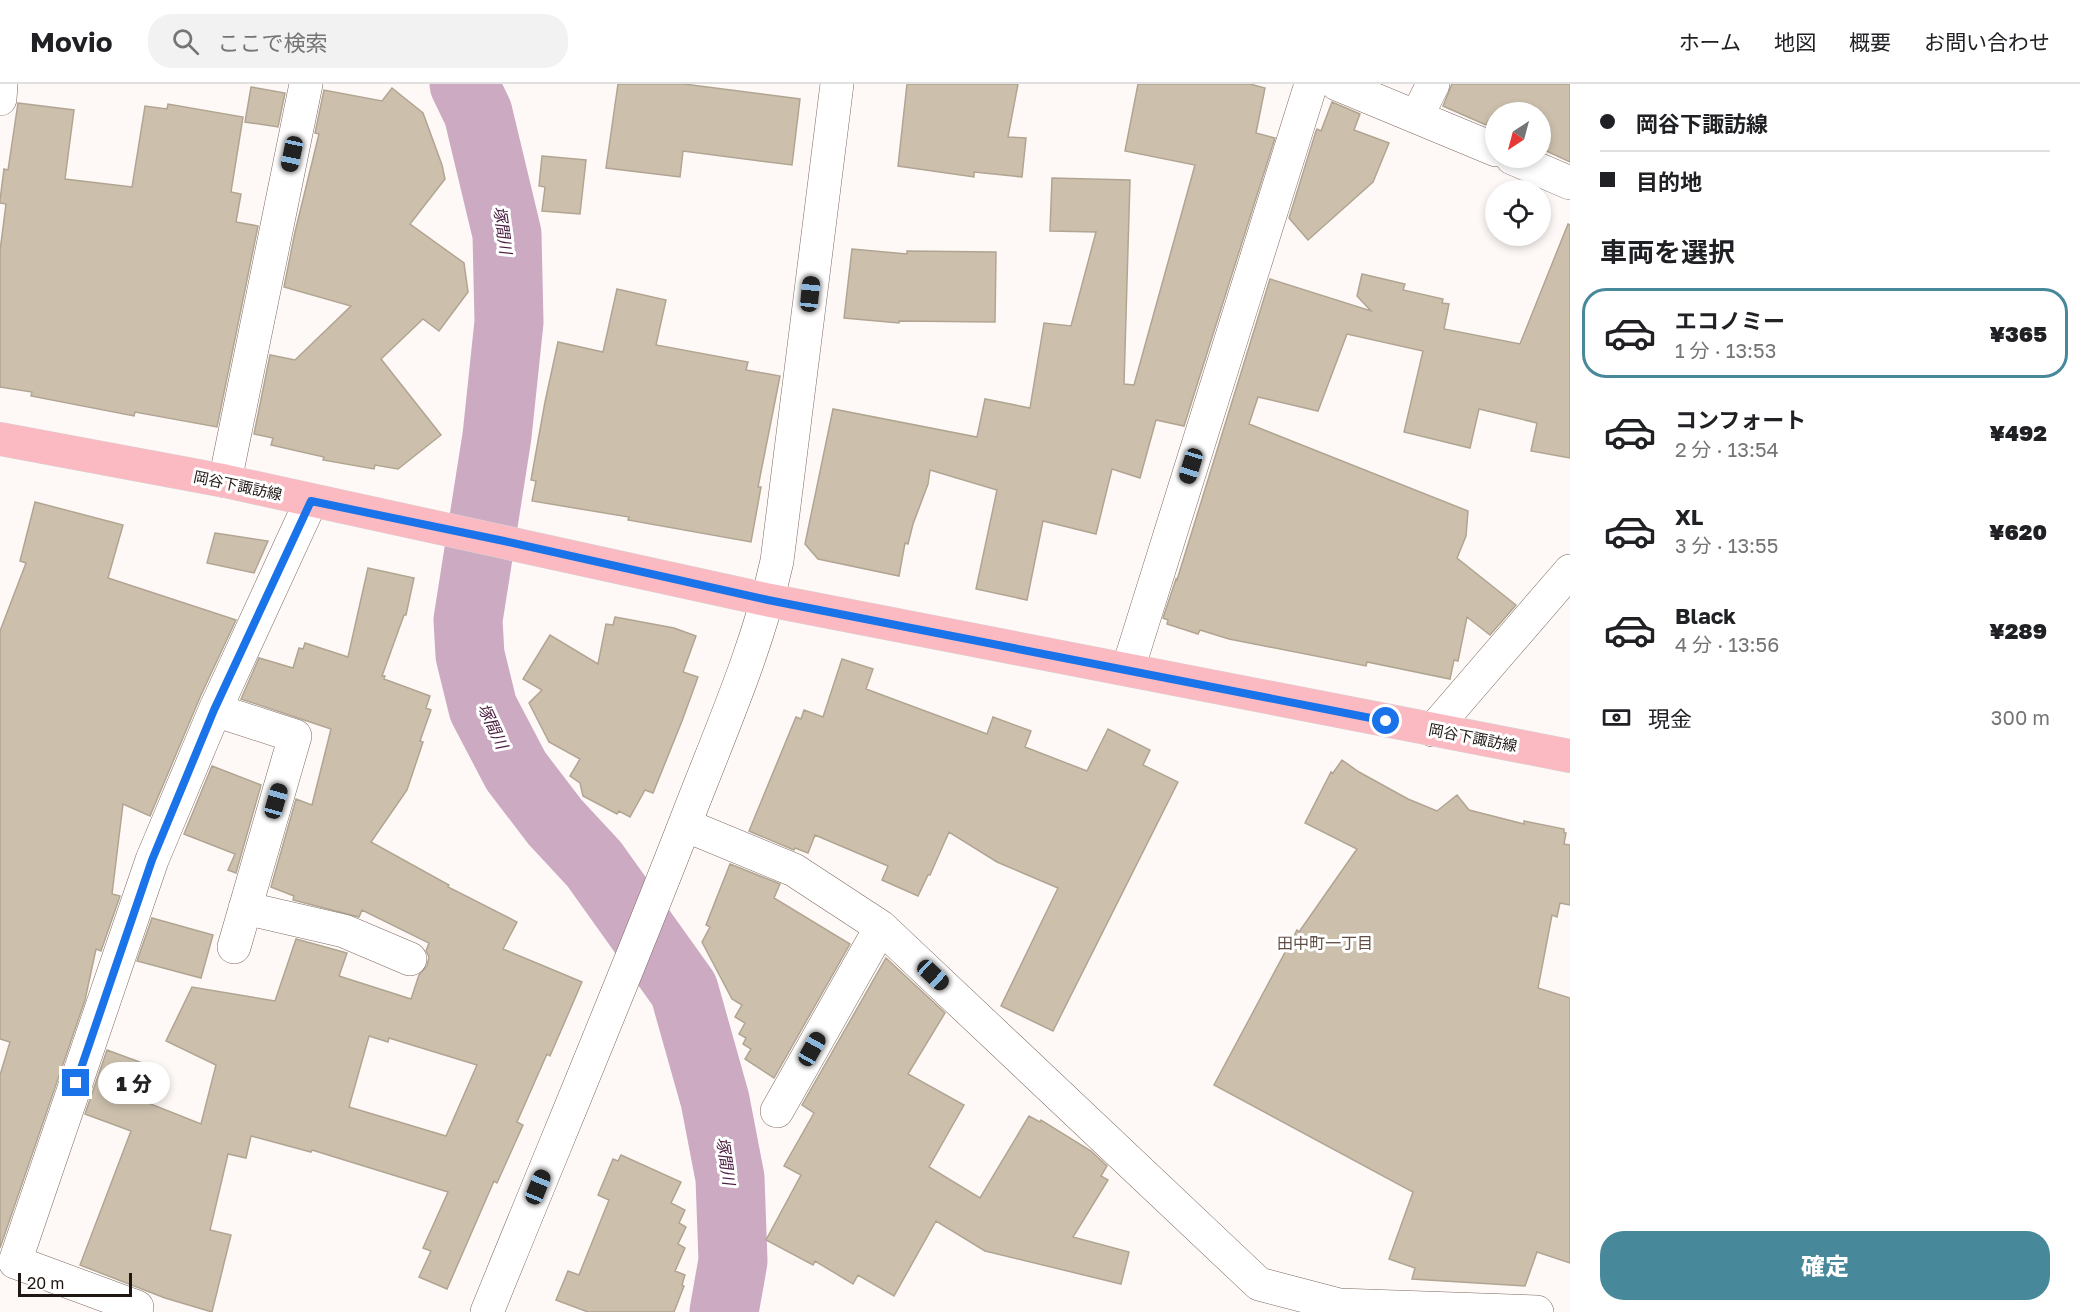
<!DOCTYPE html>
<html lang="ja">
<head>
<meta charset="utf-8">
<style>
  body { margin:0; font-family:"Golos Text","Noto Sans JP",sans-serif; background:#f2f2f2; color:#202124; height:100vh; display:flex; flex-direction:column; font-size:22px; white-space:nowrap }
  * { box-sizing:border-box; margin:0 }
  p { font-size:20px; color:#757577 }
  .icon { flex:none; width:33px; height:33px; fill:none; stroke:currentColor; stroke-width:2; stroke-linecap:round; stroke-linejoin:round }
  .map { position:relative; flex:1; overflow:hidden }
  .sheet { display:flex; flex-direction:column; background:#fff; width:510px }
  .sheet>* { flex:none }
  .hud { display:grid; align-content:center; height:132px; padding:0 30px; background:#fff }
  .needle { width:39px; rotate:216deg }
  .controls { position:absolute; left:1485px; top:18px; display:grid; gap:12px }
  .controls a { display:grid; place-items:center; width:66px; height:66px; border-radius:50%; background:#fff; box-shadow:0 3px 9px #0003; font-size:30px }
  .scale { position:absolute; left:18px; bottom:15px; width:114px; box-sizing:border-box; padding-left:6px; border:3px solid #1f1713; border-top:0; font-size:16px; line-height:21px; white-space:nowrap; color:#1f1713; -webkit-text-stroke:4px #fff; paint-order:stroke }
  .end { position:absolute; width:27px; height:27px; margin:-14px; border:8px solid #1a73e8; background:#fff; box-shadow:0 0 0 3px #fff }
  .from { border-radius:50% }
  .bubble { position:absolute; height:42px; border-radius:21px; background:#fff; box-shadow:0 3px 9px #0003; font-size:20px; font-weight:800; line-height:42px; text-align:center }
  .car { position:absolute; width:18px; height:36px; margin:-18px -9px; border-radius:8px; box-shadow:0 0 4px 2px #0007; background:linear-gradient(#222 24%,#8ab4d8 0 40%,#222 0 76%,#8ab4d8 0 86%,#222 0) }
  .hud b { display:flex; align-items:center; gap:21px; height:57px; font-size:22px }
  .hud b+b { border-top:2px solid #e0e0e0 }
  .hud i { width:15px; height:15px; background:#202124 }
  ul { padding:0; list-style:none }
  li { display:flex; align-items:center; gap:18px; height:90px; margin:0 12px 9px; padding:0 18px; border:3px solid transparent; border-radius:24px }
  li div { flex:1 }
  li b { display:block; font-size:22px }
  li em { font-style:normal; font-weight:800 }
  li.current { border-color:#47889b }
  li>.icon { width:54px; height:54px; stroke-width:1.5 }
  h2 { padding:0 30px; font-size:27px; line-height:72px }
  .pay { display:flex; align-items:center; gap:15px; height:66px; padding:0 30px; font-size:22px }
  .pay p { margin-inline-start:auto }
  .action { display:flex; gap:12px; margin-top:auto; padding:12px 30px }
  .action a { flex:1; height:69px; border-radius:24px; background:#47889b; color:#fff; font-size:24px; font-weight:800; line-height:69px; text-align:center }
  header { display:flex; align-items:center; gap:36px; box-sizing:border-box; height:84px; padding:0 30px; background:#fff; border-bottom:2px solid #e0e0e0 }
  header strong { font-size:28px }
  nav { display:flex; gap:33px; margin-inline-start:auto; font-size:21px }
  .search { width:420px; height:54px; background:#f2f2f2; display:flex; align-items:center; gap:15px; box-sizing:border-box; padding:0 21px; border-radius:24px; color:#757577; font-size:22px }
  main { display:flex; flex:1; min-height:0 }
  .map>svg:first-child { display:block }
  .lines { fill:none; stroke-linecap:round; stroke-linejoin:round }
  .river { stroke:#ccaac2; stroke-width:69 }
  .building { fill:#ccc0ad; stroke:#b1a592; stroke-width:1.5; fill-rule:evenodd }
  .minor-casing { stroke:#7d6960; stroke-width:34 }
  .major-casing { stroke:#d7d5d5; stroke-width:34 }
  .minor { stroke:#fff; stroke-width:33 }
  .major { stroke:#fbb9c2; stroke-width:33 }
  .route { stroke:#1a73e8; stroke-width:8 }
  .labels { text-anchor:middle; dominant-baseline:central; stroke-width:6; stroke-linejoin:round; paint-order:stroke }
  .street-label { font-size:15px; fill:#1f1713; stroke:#fff }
  .water-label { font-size:16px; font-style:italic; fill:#491d3f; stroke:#fff }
  .neighbourhood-label { font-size:16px; fill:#614e45; stroke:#fff }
</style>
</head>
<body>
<header>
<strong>Movio</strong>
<div class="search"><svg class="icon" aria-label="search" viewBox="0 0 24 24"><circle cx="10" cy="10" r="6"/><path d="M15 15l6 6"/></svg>ここで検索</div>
<nav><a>ホーム</a><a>地図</a><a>概要</a><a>お問い合わせ</a></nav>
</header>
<main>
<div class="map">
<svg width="1570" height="1228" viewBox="0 0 1570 1228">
  <rect width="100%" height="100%" fill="#fef9f7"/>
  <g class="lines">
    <path class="river" d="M464,0L478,29L507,150L509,238L497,352L468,536L470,571L483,624L516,687L555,738L594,780L684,906L715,1016L730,1094L733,1177L724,1228"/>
  </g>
  <path class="building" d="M618,0H684L800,15L792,81L683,67L680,93L606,84Z
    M907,0H1018L1008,53L1026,54L1022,93L974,88V93L898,82Z
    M1138,0H1250L1265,4L1256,49L1275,54L1184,342L1156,336L1140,394L1112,385L1096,450L1043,437L1027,516L976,505L997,406L930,386L928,400L913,440L908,460L905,459L899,492L818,475L805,460L833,325L977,353L985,315L1030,324L1044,239L1071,242L1096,148L1050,147L1052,94L1130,96L1124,300L1134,301L1195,81L1125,67Z
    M1452,0H1570V78L1540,64V28H1496V41L1488,37L1486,41L1443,22Z
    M251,3L285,9L278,43L245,38Z
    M392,4L423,29L442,81L445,95L410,140L464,179L468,208L439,247L423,235L381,275L441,351L398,385L375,381L374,385L323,376L324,373L271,361L273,354L254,350L270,271L295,276L351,222L284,203L295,148L319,50L315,49L324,6L382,17Z
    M1332,18L1360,30L1354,46L1389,59L1373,98L1308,156L1289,134L1316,47L1317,45L1321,47Z
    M18,19L74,26L65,95L132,103L145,22L167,25L168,20L243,33L231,108L241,110L236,138L258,142L217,343L135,328L134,332L31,312L32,308L0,303V167L6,120L0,119V116L4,85L8,86Z
    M542,72L586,76L580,130L542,127L545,103L539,102Z
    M1568,140L1570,141V374L1531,367L1537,339L1479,325L1470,364L1404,348L1423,267L1347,250L1318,327L1258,313L1249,340L1468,427L1466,452L1457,474L1516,521L1490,551L1467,533L1458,577L1454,576L1450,595L1367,578L1366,582L1229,555L1200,546L1198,550L1167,540L1168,536L1163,534L1176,495L1177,496L1270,195L1371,227L1357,212L1362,190L1405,200L1403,206L1443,215L1442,219L1449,220L1444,245L1520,260Z
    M852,165L907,170V167L996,168L995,238L899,237V239L844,234Z
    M617,205L666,216L656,261L748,278L746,286L780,292L758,403H761L751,458L628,436L629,433L532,417L536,397L531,396L545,318L558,258L603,268Z
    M35,418L123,441L108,494L236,536L201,611L150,732L123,720L112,810L120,812L119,815L101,867L96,865L85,916L0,1164V991L10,958L0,955V547L26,479L20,477Z
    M215,449L268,457L254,489L207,479Z
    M368,484L414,494L406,531H404L382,592H385L384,595L430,612L426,624L431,626L420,657L423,658L407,706L371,758L449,801L448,803L517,838L503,865L582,898L550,972L547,970L517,1038L523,1041L497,1099L494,1097L447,1205L419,1193L431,1167L423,1164L448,1108L312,1066L311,1068L251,1052L246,1074L228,1070L210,1146L231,1151L212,1228L165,1214L80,1181L131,1047L85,1030L107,966L145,980L133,1013L201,1040L216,981L166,957L192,903L275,917L296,855L347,869L339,892L411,915L419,891L427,882L429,873L426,867L429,859L362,826L359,833L293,816L294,812L271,803L296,715L312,721L331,645L241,615L259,574L293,584L299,564L303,565L305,559L348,573ZM369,952L388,958L389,954L477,981L446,1052L349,1023Z
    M615,533L674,544L696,552L683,588L698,593L682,637L653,709L645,706L630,733L619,727L617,730L583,712L580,699L570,692L580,675L549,658L529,619L542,606L523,595L550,551L598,580L606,540L613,541Z
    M842,575L873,585L866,605L987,650L993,633L1031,647L1025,663L1087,687L1108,645L1150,666L1143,681L1178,698L1053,947L1001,922L1058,804L997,778L949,748L930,791H928L918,812L882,796L888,782L815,751L808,769L795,764L794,766L749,747L796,633L801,635L804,626L823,633Z
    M1342,676L1359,688L1408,715L1437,727L1457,711L1469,726L1524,740V737L1564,745V749H1566L1564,760L1570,761V821L1560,819L1557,833L1552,831L1538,904L1570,914V1179L1537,1168L1525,1202L1412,1195L1415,1184L1389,1175L1413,1108L1214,1001L1297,846L1299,848L1357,765L1305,739L1331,688L1333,689Z
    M212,682L261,701L236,789L228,786L235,770L184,750Z
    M730,780L780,800L774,814L850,860L774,994L745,975L751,965L743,960L746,954L739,950L745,939L735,933L742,921L732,915L702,858L710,843L706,841Z
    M152,834L213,851L201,894L137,877Z
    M886,874L945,929L908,990L964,1021L929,1083L980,1114L1029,1032L1040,1038L1041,1036L1091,1067L1107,1082L1101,1092L1108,1096L1073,1153L1129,1168L1121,1200L985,1167L936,1137L894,1212L858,1191L853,1200L815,1177L813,1181L766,1156L801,1091L784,1082L814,1029L802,1021Z
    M621,1071L681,1098L671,1119L685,1126L679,1139L686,1143L678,1160L685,1164L675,1187L685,1191L682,1201L684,1202L674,1228H588L556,1216L568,1187L579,1191L609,1116L598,1111L613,1075L618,1077Z"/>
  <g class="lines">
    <g class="minor-casing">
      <path id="minor" d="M1337,0L1496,66
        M0,15L1,0
        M1417,32L1433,0
        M1512,74L1570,99
        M225,397L306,0
        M1128,585L1311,0
        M215,626L295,652L234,863
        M1433,646L1570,487
        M685,741L794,786L881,843L1259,1200L1339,1221L1537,1228
        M245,824L344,847L410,875
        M777,1027L881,843
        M137,1223L15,1178L152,776L215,626L311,417
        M487,1228C553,1065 622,902 686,737C719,651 757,567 777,477L837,0"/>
    </g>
    <g class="major-casing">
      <path id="major" d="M0,355L225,397L768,516L1570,672"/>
    </g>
    <use href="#minor" class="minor"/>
    <use href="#major" class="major"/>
  </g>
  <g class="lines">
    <path class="route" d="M76,999L152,776L214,626L311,417L504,457L768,516L1386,637"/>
  </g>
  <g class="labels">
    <g class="street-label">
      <text transform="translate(238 401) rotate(12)">岡谷下諏訪線</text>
      <text transform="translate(1473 653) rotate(11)">岡谷下諏訪線</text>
    </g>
    <g class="water-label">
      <text transform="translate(503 146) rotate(82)">塚間川</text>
      <text transform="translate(493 642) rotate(65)">塚間川</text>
      <text transform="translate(726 1077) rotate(82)">塚間川</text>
    </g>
    <g class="neighbourhood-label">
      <text x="1325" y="859">田中町一丁目</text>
    </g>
  </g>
</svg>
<div class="controls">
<a><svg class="needle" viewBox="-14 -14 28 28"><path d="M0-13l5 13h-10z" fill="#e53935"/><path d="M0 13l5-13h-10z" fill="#757577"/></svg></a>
<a><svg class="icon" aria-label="locate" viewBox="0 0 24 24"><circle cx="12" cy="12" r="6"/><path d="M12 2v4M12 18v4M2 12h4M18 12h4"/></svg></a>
</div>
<div class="scale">20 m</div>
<i class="end from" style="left:1386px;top:637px"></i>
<i class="end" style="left:76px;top:999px"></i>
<div class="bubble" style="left:98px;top:978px;width:72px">1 分</div>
<i class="car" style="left:292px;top:70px;rotate:192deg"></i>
<i class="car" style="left:810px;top:210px;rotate:6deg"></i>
<i class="car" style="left:1191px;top:382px;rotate:197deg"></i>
<i class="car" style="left:276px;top:717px;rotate:16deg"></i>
<i class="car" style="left:933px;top:891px;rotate:133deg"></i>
<i class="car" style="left:812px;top:965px;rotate:29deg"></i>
<i class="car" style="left:538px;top:1103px;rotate:22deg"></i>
</div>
<section class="sheet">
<div class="hud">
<b><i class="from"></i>岡谷下諏訪線</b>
<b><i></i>目的地</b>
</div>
<h2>車両を選択</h2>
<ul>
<li class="current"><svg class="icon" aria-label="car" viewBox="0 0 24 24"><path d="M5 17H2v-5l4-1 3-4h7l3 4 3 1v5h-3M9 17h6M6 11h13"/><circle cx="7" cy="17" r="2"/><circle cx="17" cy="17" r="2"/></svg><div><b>エコノミー</b><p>1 分 · 13:53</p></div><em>¥365</em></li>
<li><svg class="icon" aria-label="car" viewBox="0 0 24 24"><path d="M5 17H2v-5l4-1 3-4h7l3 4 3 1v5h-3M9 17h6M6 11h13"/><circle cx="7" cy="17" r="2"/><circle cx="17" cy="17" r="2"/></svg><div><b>コンフォート</b><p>2 分 · 13:54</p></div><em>¥492</em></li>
<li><svg class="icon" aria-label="car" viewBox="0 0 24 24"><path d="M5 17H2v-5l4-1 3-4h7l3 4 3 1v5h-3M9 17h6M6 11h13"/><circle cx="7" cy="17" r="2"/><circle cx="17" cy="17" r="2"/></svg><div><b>XL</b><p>3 分 · 13:55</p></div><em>¥620</em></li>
<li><svg class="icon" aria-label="car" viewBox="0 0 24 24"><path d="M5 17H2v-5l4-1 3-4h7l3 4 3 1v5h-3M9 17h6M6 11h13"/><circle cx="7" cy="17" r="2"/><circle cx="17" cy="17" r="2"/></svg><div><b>Black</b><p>4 分 · 13:56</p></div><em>¥289</em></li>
</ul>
<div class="pay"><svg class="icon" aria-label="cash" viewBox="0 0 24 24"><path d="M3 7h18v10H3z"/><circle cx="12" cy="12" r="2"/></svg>現金<p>300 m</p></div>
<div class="action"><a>確定</a></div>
</section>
</main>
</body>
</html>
